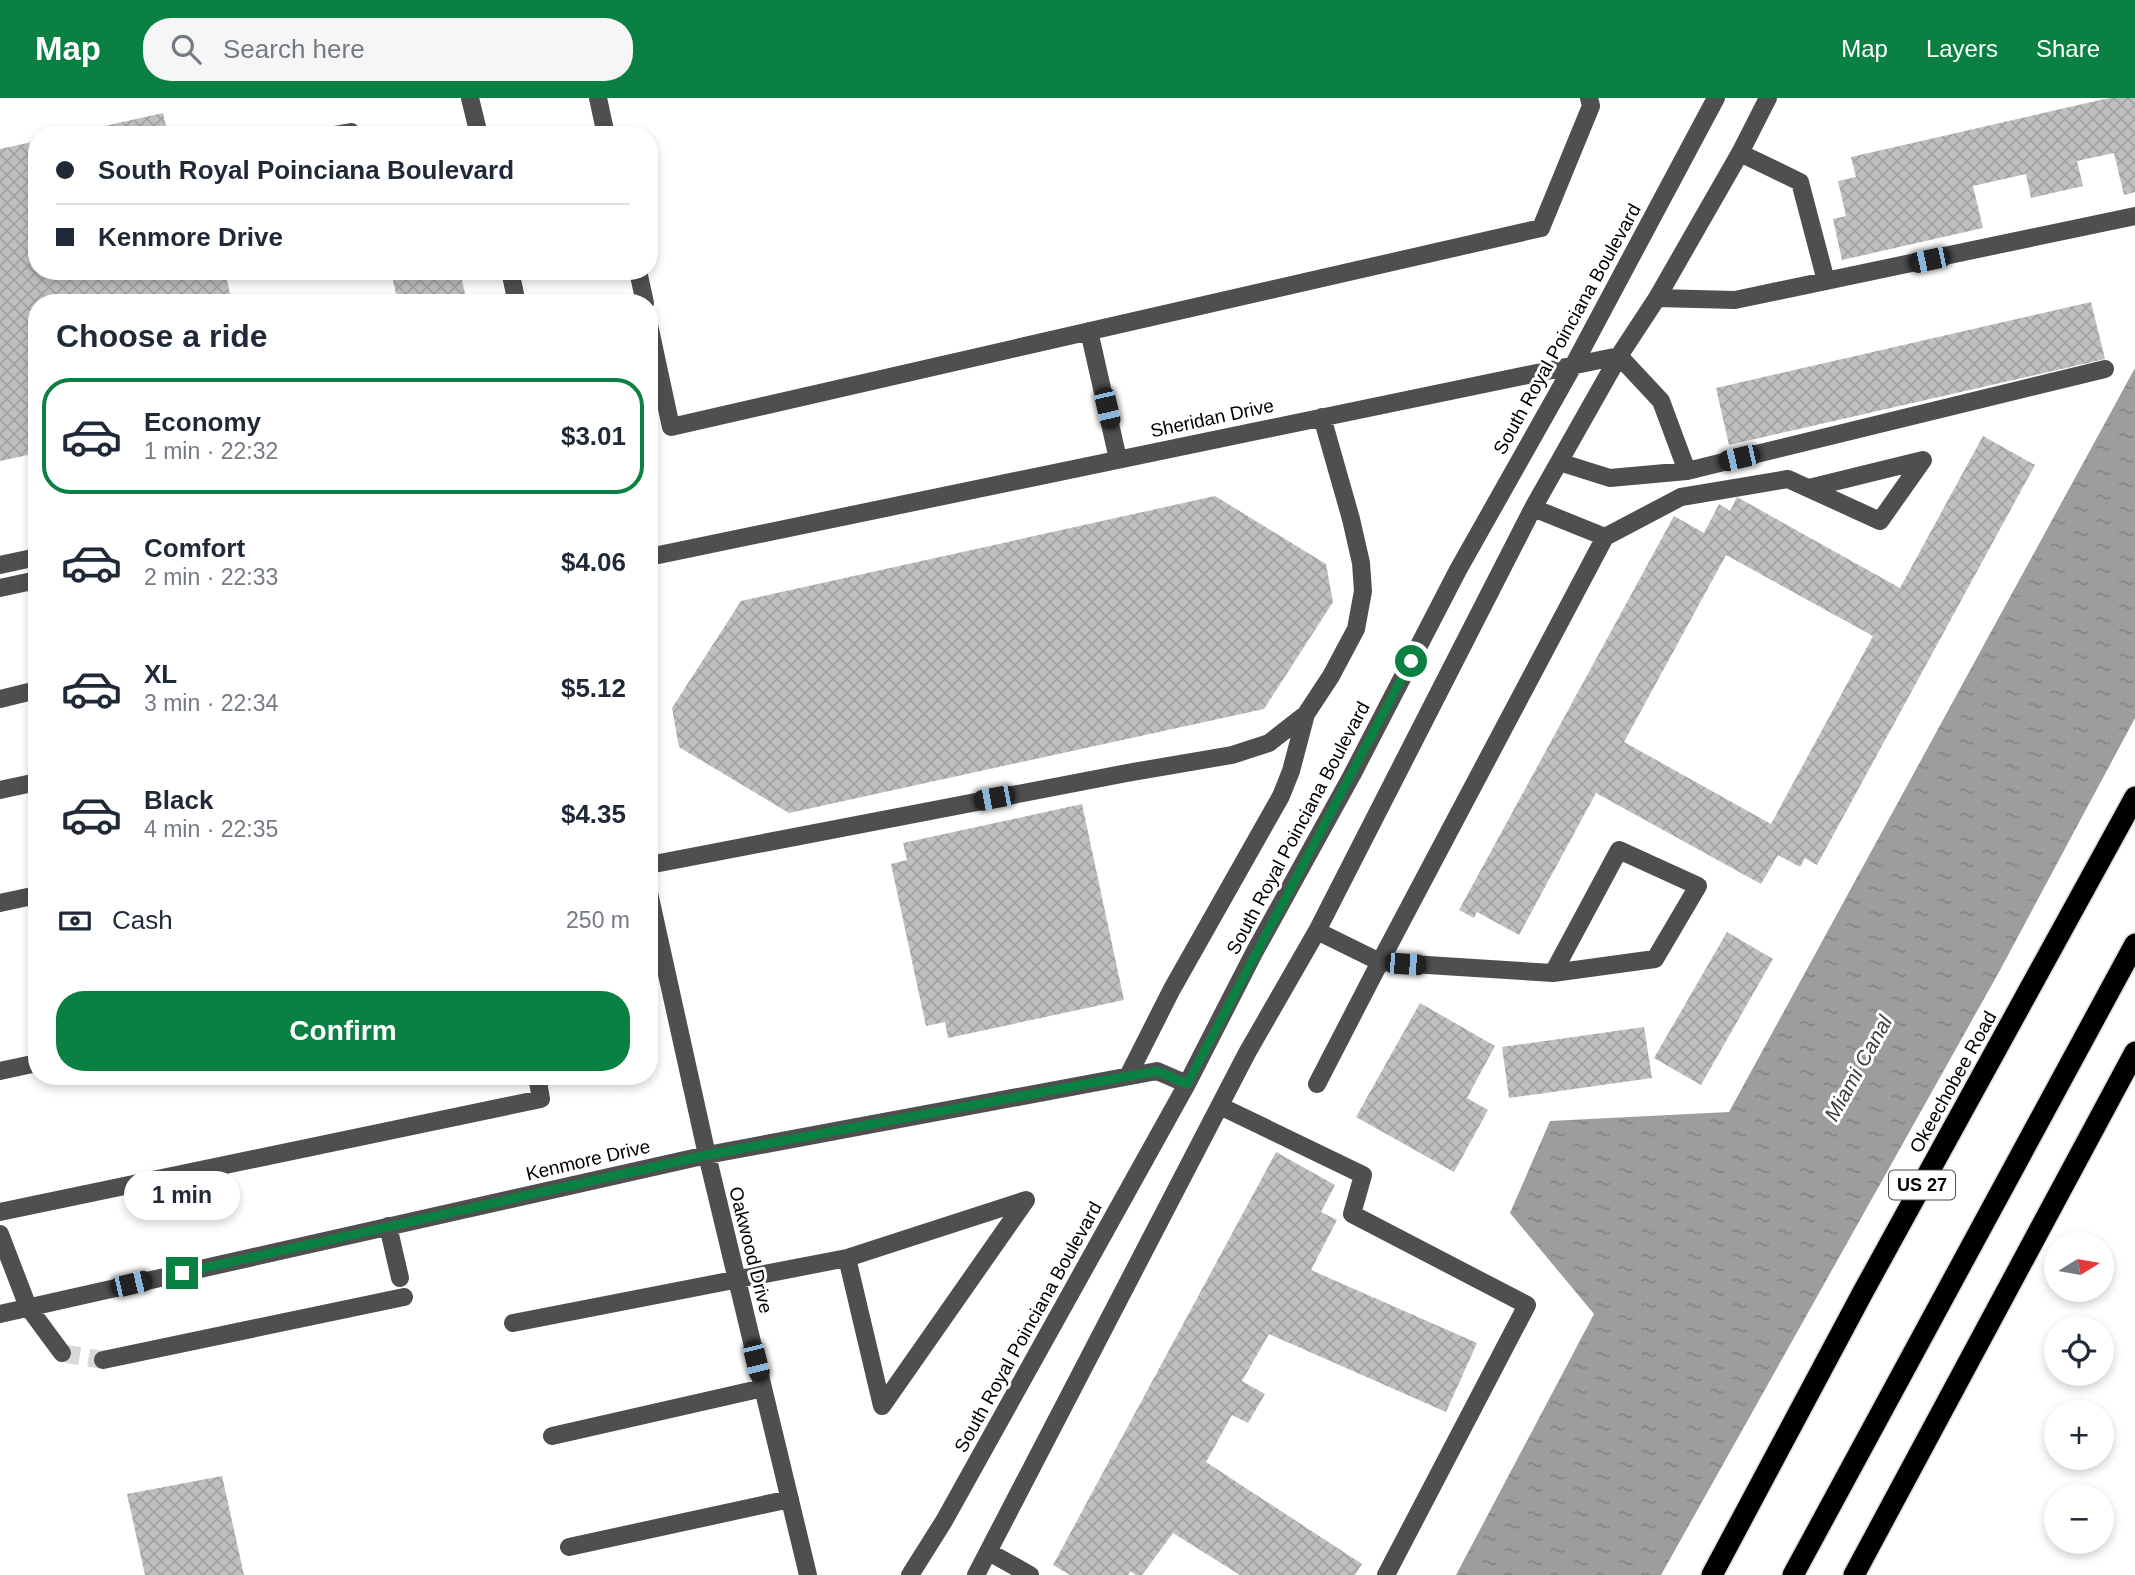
<!DOCTYPE html>
<html lang="en">
<head>
<meta charset="utf-8">
<style>
  body { margin:0; font-family:Helvetica,sans-serif; background:#f6f6f7; color:#1f2937; height:100vh; display:flex; flex-direction:column; font-size:26px; white-space:nowrap }
  * { box-sizing:border-box; margin:0 }
  p { font-size:23px; color:#747a83 }
  .icon { flex:none; width:38px; height:38px; fill:none; stroke:currentColor; stroke-width:2; stroke-linecap:round; stroke-linejoin:round }
  .map { position:relative; flex:1; overflow:hidden }
  .side { position:absolute; left:28px; top:196px; width:630px; height:791px; display:flex; flex-direction:column; background:#fff; border-radius:28px; box-shadow:0 4px 10px #0003 }
  .side>* { flex:none }
  .top-card { position:absolute; left:28px; top:28px; width:630px; height:154px; border-radius:28px; box-shadow:0 4px 10px #0003; display:grid; align-content:center; height:154px; padding:0 28px; background:#fff }
  .needle { width:46px; rotate:79deg }
  .controls { position:absolute; left:2044px; top:1134px; display:grid; gap:14px }
  .controls a { display:grid; place-items:center; width:70px; height:70px; border-radius:50%; background:#fff; box-shadow:0 4px 10px #0003; font-size:35px }
  .end { position:absolute; width:32px; height:32px; margin:-16px; border:9px solid #0b8043; background:#fff; box-shadow:0 0 0 4px #fff }
  .from { border-radius:50% }
  .bubble { position:absolute; height:49px; border-radius:24px; background:#fff; box-shadow:0 4px 10px #0003; font-size:23px; font-weight:700; line-height:49px; text-align:center }
  .car { position:absolute; width:21px; height:42px; margin:-21px -10px; border-radius:9px; box-shadow:0 0 5px 2px #0007; background:linear-gradient(#222 24%,#8ab4d8 0 40%,#222 0 76%,#8ab4d8 0 86%,#222 0) }
  .top-card b { display:flex; align-items:center; gap:24px; height:66px; font-size:26px }
  .top-card b+b { border-top:2px solid #e0e1e3 }
  .top-card i { width:18px; height:18px; background:#1f2937 }
  ul { padding:0; list-style:none }
  li { display:flex; align-items:center; gap:21px; height:116px; margin:0 14px 10px; padding:0 14px; border:4px solid transparent; border-radius:28px }
  li div { flex:1 }
  li b { display:block; font-size:26px }
  li em { font-style:normal; font-weight:700 }
  li.current { border-color:#0b8043 }
  li>.icon { width:63px; height:63px; stroke-width:1.5 }
  h2 { padding:0 28px; font-size:32px; line-height:84px }
  .pay { display:flex; align-items:center; gap:18px; height:77px; padding:0 28px; font-size:26px }
  .pay p { margin-inline-start:auto }
  .button { display:flex; gap:14px; margin-top:auto; padding:14px 28px }
  .button a { flex:1; height:80px; border-radius:28px; background:#0b8043; color:#fff; font-size:28px; font-weight:700; line-height:80px; text-align:center }
  header { display:flex; align-items:center; gap:42px; box-sizing:border-box; height:98px; padding:0 35px; background:#0b8043; color:#fff }
  header strong { font-size:33px }
  nav { display:flex; gap:38px; margin-inline-start:auto; font-size:24px }
  .search { width:490px; height:63px; background:#f6f6f7; display:flex; align-items:center; gap:18px; box-sizing:border-box; padding:0 24px; border-radius:28px; color:#747a83; font-size:26px }
  .map>svg:first-child { display:block }
  .water { fill:url(#water-ripples) }
  .building { fill:url(#building-cross-hatch); fill-rule:evenodd }
  .lines { fill:none; stroke-linecap:round; stroke-linejoin:round }
  .minor-tunnel { stroke:#d9d9d9; stroke-width:18; stroke-dasharray:18 9; stroke-linecap:butt }
  .highway-casing { stroke:#dbdbdb; stroke-width:24 }
  .minor { stroke:#4f4f4f; stroke-width:18 }
  .highway { stroke:#000; stroke-width:21 }
  .route { stroke:#0b8043; stroke-width:9 }
  .labels { text-anchor:middle; dominant-baseline:central; stroke-width:6; stroke-linejoin:round; paint-order:stroke }
  .shield { fill:#fff; stroke:#4c4c4c; stroke-width:2 }
  .shield-label { font-size:18px; font-weight:bold; fill:#000 }
  .street-label { font-size:19px; fill:#000; stroke:#fff }
  .water-label { font-size:21px; font-style:italic; fill:#3e3e3e; stroke:#fff }
</style>
</head>
<body>
<header>
<strong>Map</strong>
<div class="search"><svg class="icon" aria-label="search" viewBox="0 0 24 24"><circle cx="10" cy="10" r="6"/><path d="M15 15l6 6"/></svg>Search here</div>
<nav><a>Map</a><a>Layers</a><a>Share</a></nav>
</header>
<div class="map">
<svg width="2135" height="1477" viewBox="0 0 2135 1477">
  <defs>
    <pattern id="water-ripples" width="26" height="14" patternUnits="userSpaceOnUse" patternTransform="scale(1.75)"><rect width="26" height="14" fill="#9d9d9d"/><path d="M2 4q2-2 4 0t4 0M15 11q2-2 4 0t4 0" fill="none" stroke="#858585"/></pattern>
    <pattern id="building-cross-hatch" width="8" height="8" patternUnits="userSpaceOnUse" patternTransform="scale(1.75)"><rect width="8" height="8" fill="#bfbfbf"/><path d="M0 0l8 8M0 8l8-8" fill="none" stroke="#a2a2a2"/></pattern>
  </defs>
  <rect width="100%" height="100%" fill="#fff"/>
  <path class="water" d="M2135,270V620L1999,874L1661,1477H1456L1594,1216L1510,1115L1550,1023L1729,1014Z"/>
  <path class="building" d="M2109,0H2135V94L2124,97L2114,55L2077,63L2083,88L2031,100L2026,76L1973,88L1983,130L1842,162L1833,121L1846,118L1838,83L1856,79L1851,59Z
    M163,15L168,37H69V36Z
    M37,43V173H225L232,205H37V355L0,363V51Z
    M391,173H460L467,205H398Z
    M2091,204L2105,261L1729,347L1716,290Z
    M1983,338L2035,367L1817,767L1805,760L1800,769L1778,757L1761,786L1596,695L1519,837L1477,814L1474,820L1459,812L1674,418L1704,435L1719,406L1730,413L1737,399L1900,490ZM1726,457L1873,538L1771,726L1624,644Z
    M1215,398L1326,466L1333,504L1264,611L789,715L679,649L672,610L741,503Z
    M1082,706L1124,902L948,940L945,924L926,928L891,766L907,762L903,745Z
    M1727,834L1773,861L1701,987L1654,960Z
    M1420,905L1495,948L1467,1000L1488,1012L1454,1074L1356,1019Z
    M1644,929L1652,980L1509,1000L1502,949Z
    M1276,1054L1335,1087L1321,1114L1337,1122L1311,1172L1477,1245L1446,1314L1269,1236L1242,1283L1265,1296L1248,1325L1232,1317L1206,1364L1362,1466L1355,1477H1240L1173,1435L1142,1477H1136L1130,1473L1128,1477H1070L1053,1467Z
    M222,1378L244,1477H145L127,1396Z"/>
  <g class="lines">
    <path class="minor-tunnel" d="M62,1255L103,1262"/>
    <g class="highway-casing">
      <path id="highway" d="M1712,1477L1863,1194L2135,699
        M1793,1477L2135,846
        M1854,1477L2135,954"/>
    </g>
    <path class="minor" d="M470,0L479,37
      M598,0L606,37
      M334,37L351,34L353,37
      M1740,55L1800,84L1826,183
      M510,173L517,205
      M638,173L645,205
      M1657,200L1735,202L2135,118
      M649,227L671,329L1541,130L1591,8L1589,0
      M1089,233L1118,361
      M1619,258L1661,303L1687,373
      M1559,364L1610,380L1687,373L2105,271
      M1533,410L1605,439
      M649,459L1619,258
      M0,467L37,459
      M0,490L37,482
      M0,601L37,592
      M0,692L37,684
      M649,767L1127,675L1232,657L1269,645L1306,616L1331,578L1356,531L1363,493L1361,465L1351,421L1322,319
      M649,795L707,1057L808,1477
      M0,805L37,797
      M1317,833L1380,864L1605,439L1681,399L1788,381L1880,423L1923,362L1809,390
      M0,973L37,965
      M1128,978L1172,891L1281,698L1291,673L1306,616
      M1317,986L1380,864L1553,875L1655,861L1698,788L1619,752L1553,875
      M1220,1008L1363,1077L1352,1116L1527,1207L1386,1477
      M0,1114L541,1001L537,978
      M388,1128L400,1180
      M0,1136L28,1209L62,1255
      M0,1216L707,1057L1157,973L1187,986
      M513,1225L847,1160L882,1308L1026,1102L847,1160
      M103,1262L404,1199
      M552,1338L763,1290
      M569,1449L790,1401
      M989,1454L1030,1477
      M910,1477L944,1423L1187,986L1255,853L1352,677L1458,472L1573,268L1716,0
      M976,1477L1247,955L1317,833L1533,410L1619,258L1657,200L1740,55L1768,0"/>
    <use href="#highway" class="highway"/>
  </g>
  <g class="lines">
    <path class="route" d="M182,1175L707,1057L1102,983L1157,973L1187,986L1411,563"/>
  </g>
  <g class="labels">
    <rect class="shield" x="1889" y="1072.5" width="66" height="29" rx="5"/>
    <g class="shield-label">
      <text x="1922" y="1087">US 27</text>
    </g>
    <g class="street-label">
      <text transform="translate(1567 231) rotate(-61)">South Royal Poinciana Boulevard</text>
      <text transform="translate(1212 320) rotate(-12)">Sheridan Drive</text>
      <text transform="translate(1298 730) rotate(-62)">South Royal Poinciana Boulevard</text>
      <text transform="translate(1953 984) rotate(-61)">Okeechobee Road</text>
      <text transform="translate(588 1062) rotate(-13)">Kenmore Drive</text>
      <text transform="translate(751 1152) rotate(76)">Oakwood Drive</text>
      <text transform="translate(1028 1229) rotate(-61)">South Royal Poinciana Boulevard</text>
    </g>
    <g class="water-label">
      <text transform="translate(1858 970) rotate(-61)">Miami Canal</text>
    </g>
  </g>
</svg>
<div class="controls">
<a><svg class="needle" viewBox="-14 -14 28 28"><path d="M0-13l5 13h-10z" fill="#e53935"/><path d="M0 13l5-13h-10z" fill="#747a83"/></svg></a>
<a><svg class="icon" aria-label="locate" viewBox="0 0 24 24"><circle cx="12" cy="12" r="6"/><path d="M12 2v4M12 18v4M2 12h4M18 12h4"/></svg></a>
<a>+</a>
<a>−</a>
</div>
<i class="end from" style="left:1411px;top:563px"></i>
<i class="end" style="left:182px;top:1175px"></i>
<div class="bubble" style="left:124px;top:1073px;width:116px">1 min</div>
<i class="car" style="left:1929px;top:162px;rotate:258deg"></i>
<i class="car" style="left:1107px;top:310px;rotate:167deg"></i>
<i class="car" style="left:1739px;top:360px;rotate:257deg"></i>
<i class="car" style="left:994px;top:700px;rotate:259deg"></i>
<i class="car" style="left:1405px;top:866px;rotate:94deg"></i>
<i class="car" style="left:131px;top:1186px;rotate:77deg"></i>
<i class="car" style="left:756px;top:1263px;rotate:166deg"></i>
<div class="top-card">
<b><i class="from"></i>South Royal Poinciana Boulevard</b>
<b><i></i>Kenmore Drive</b>
</div>
<section class="side">
<h2>Choose a ride</h2>
<ul>
<li class="current"><svg class="icon" aria-label="car" viewBox="0 0 24 24"><path d="M5 17H2v-5l4-1 3-4h7l3 4 3 1v5h-3M9 17h6M6 11h13"/><circle cx="7" cy="17" r="2"/><circle cx="17" cy="17" r="2"/></svg><div><b>Economy</b><p>1 min · 22:32</p></div><em>$3.01</em></li>
<li><svg class="icon" aria-label="car" viewBox="0 0 24 24"><path d="M5 17H2v-5l4-1 3-4h7l3 4 3 1v5h-3M9 17h6M6 11h13"/><circle cx="7" cy="17" r="2"/><circle cx="17" cy="17" r="2"/></svg><div><b>Comfort</b><p>2 min · 22:33</p></div><em>$4.06</em></li>
<li><svg class="icon" aria-label="car" viewBox="0 0 24 24"><path d="M5 17H2v-5l4-1 3-4h7l3 4 3 1v5h-3M9 17h6M6 11h13"/><circle cx="7" cy="17" r="2"/><circle cx="17" cy="17" r="2"/></svg><div><b>XL</b><p>3 min · 22:34</p></div><em>$5.12</em></li>
<li><svg class="icon" aria-label="car" viewBox="0 0 24 24"><path d="M5 17H2v-5l4-1 3-4h7l3 4 3 1v5h-3M9 17h6M6 11h13"/><circle cx="7" cy="17" r="2"/><circle cx="17" cy="17" r="2"/></svg><div><b>Black</b><p>4 min · 22:35</p></div><em>$4.35</em></li>
</ul>
<div class="pay"><svg class="icon" aria-label="cash" viewBox="0 0 24 24"><path d="M3 7h18v10H3z"/><circle cx="12" cy="12" r="2"/></svg>Cash<p>250 m</p></div>
<div class="button"><a>Confirm</a></div>
</section>
</div>
</body>
</html>
